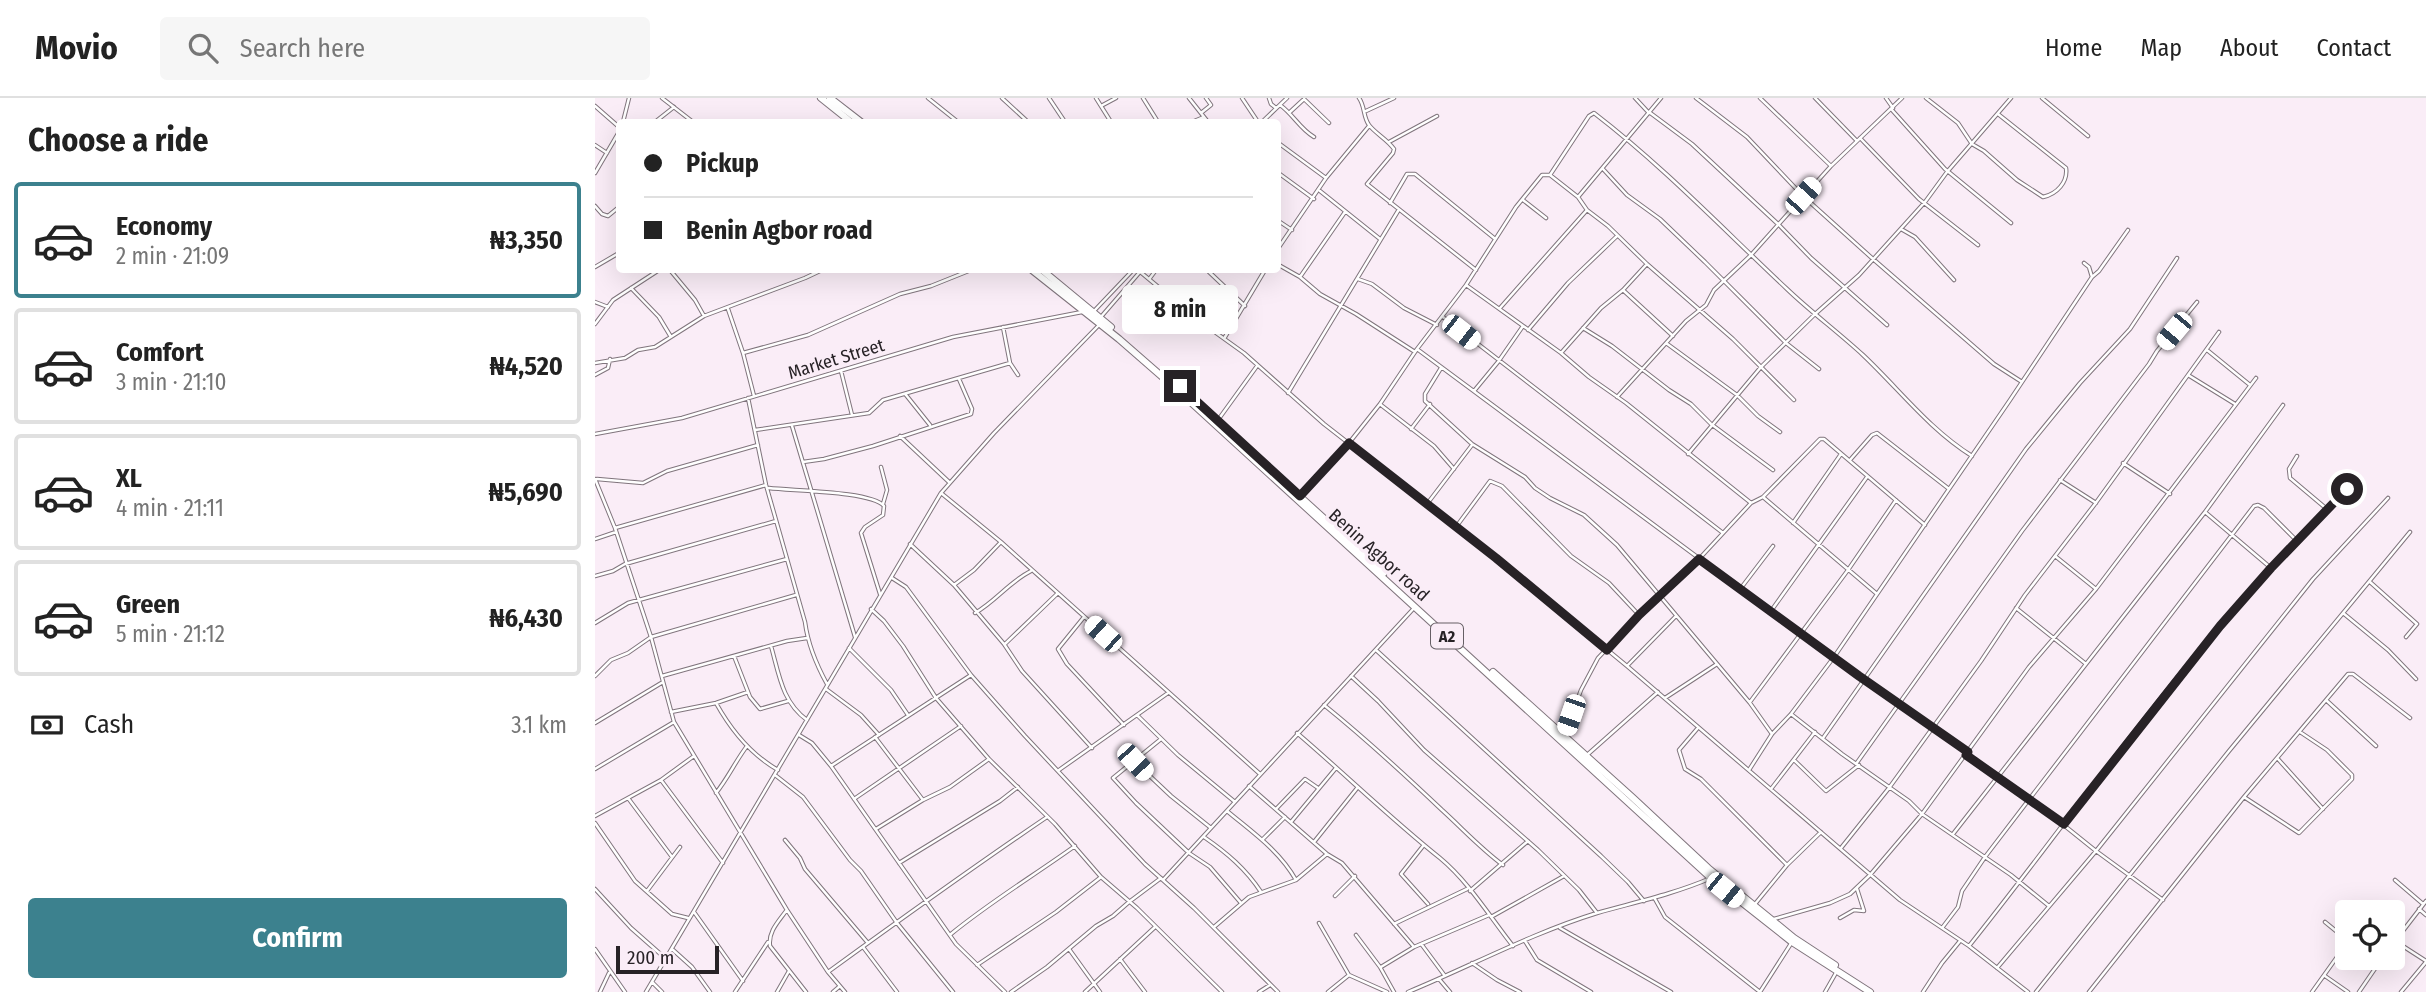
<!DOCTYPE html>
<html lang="en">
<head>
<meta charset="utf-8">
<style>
  body { margin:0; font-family:"Fira Sans Condensed",sans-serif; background:#f6f6f6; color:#222; height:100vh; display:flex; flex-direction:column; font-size:26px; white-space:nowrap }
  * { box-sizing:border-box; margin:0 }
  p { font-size:23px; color:#767676 }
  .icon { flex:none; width:38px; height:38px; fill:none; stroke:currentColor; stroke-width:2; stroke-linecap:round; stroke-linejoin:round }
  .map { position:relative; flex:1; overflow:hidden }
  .side { display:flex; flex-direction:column; background:#fff; width:595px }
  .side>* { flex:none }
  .guide { position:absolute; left:21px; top:21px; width:665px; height:154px; border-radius:7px; box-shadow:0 7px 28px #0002; display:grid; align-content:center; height:154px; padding:0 28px; background:#fff }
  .tools { position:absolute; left:1740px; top:802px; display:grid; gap:14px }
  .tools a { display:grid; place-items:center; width:70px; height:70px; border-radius:7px; background:#fff; box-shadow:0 7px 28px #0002; font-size:35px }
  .scale { position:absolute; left:21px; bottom:18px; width:103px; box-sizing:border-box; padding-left:7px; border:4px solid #272226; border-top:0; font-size:19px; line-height:24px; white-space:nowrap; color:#272226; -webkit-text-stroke:5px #faedf7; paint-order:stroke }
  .end { position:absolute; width:32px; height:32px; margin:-16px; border:9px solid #272226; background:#fff; box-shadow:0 0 0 4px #fff }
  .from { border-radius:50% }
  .bubble { position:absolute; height:49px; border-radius:7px; background:#fff; box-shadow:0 7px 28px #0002; font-size:23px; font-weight:700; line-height:49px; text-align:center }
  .car { position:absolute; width:21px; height:42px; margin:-21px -10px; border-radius:9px; box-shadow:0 0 5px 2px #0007; background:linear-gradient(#fff 24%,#345 0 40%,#fff 0 76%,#345 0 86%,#fff 0) }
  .guide b { display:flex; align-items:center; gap:24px; height:66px; font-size:26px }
  .guide b+b { border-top:2px solid #e0e0e0 }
  .guide i { width:18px; height:18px; background:#222 }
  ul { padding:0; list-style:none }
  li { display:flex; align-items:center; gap:21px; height:116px; margin:0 14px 10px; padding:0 14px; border:4px solid #e0e0e0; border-radius:7px }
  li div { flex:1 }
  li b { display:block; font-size:26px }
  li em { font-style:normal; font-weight:700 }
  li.current { border-color:#3c818e }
  li>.icon { width:63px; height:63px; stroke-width:1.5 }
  h2 { padding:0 28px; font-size:32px; line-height:84px }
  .pay { display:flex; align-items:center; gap:18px; height:77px; padding:0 28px; font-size:26px }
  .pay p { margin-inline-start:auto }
  .primary-button { display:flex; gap:14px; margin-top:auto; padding:14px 28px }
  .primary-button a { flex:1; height:80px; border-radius:7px; background:#3c818e; color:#fff; font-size:28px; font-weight:700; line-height:80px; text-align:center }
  header { display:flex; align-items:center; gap:42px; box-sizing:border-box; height:98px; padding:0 35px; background:#fff; border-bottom:2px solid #e0e0e0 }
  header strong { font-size:33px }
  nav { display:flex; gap:38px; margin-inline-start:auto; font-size:24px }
  .search { width:490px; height:63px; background:#f6f6f6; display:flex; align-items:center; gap:18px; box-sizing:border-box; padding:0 24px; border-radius:7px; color:#767676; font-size:26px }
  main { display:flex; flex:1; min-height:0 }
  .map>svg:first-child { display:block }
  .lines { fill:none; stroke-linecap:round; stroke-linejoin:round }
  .street-casing { stroke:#80757d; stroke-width:4.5 }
  .highway-casing { stroke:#80757d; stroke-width:8 }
  .street { stroke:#fff; stroke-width:2.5 }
  .highway { stroke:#fff; stroke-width:6 }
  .route { stroke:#272226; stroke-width:9 }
  .labels { text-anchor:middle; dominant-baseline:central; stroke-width:7; stroke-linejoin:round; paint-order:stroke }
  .shield { fill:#faedf7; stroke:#665f65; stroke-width:2 }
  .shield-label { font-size:16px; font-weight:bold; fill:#272226 }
  .street-label { font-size:18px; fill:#272226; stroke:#faedf7 }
</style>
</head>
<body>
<header>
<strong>Movio</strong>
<div class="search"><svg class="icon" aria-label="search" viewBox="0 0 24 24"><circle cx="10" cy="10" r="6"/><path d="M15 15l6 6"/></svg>Search here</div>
<nav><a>Home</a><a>Map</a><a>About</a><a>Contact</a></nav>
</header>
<main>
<section class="side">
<h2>Choose a ride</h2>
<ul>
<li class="current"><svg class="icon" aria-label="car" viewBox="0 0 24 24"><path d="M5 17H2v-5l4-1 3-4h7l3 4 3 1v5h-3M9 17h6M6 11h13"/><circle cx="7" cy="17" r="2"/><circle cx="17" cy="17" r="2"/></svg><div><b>Economy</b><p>2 min · 21:09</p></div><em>₦3,350</em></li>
<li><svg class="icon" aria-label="car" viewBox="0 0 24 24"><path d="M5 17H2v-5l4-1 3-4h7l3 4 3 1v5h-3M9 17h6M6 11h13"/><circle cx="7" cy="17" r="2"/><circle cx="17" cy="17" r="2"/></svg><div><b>Comfort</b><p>3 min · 21:10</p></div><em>₦4,520</em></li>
<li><svg class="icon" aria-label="car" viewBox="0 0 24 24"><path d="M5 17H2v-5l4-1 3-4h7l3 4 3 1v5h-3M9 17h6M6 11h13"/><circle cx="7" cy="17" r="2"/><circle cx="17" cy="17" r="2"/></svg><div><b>XL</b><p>4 min · 21:11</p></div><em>₦5,690</em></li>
<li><svg class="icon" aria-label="car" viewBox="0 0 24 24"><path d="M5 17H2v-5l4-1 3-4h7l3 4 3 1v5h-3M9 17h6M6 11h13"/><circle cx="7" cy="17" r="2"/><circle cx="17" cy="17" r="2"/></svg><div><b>Green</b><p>5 min · 21:12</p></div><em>₦6,430</em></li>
</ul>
<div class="pay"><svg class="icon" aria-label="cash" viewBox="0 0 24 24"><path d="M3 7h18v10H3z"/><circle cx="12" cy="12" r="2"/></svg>Cash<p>3.1 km</p></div>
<div class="primary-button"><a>Confirm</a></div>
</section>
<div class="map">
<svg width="1831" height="894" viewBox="0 0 1831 894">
  <rect width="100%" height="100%" fill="#faedf7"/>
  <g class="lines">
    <g class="street-casing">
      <path id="street" d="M67,0L98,24
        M333,0L363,24
        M407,0L433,24
        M454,0L470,24
        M501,0L516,24
        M548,0L563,24
        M594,0L613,24
        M647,0L663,24
        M674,0L676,6L681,10
        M764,0C770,8 768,19 774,27C781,36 792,41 799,51L798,55L772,86L881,172
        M1040,0L1054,15
        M1101,0L1152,39L1208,98L1278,161L1399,266L1427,284
        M1165,0L1236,68
        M1220,0L1262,43
        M1291,0L1298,10
        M1331,0L1363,25L1377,46L1389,53L1422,82L1448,99C1462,96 1473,84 1471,70L1403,16
        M1447,0L1493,38
        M709,1L734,25
        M685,7C698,16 705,31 719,39
        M0,8L24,29
        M506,8L521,0
        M1297,12L1350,71L1416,125
        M771,13L799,0
        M695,14L708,2
        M1054,14L1097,46L1184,127L1216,160L1292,227
        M606,15L616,7L611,0
        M28,24L34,0
        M60,24L79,9
        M597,24L609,19
        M667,24L692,0
        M1265,40L1324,101L1383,147
        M682,44L731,80
        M794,44L842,18
        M0,47L12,55
        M1008,71L1032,97L1065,121L1110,164L1191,245L1224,271
        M682,74L719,101
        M0,75L24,34
        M955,77L994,18L999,15C1068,68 1128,131 1192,191C1216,214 1243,234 1268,257C1305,292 1334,331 1377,358
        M725,93L785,141
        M983,99L1066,0
        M928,102L951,120
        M795,105L812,76H820L899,140
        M0,108L7,116L13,118L24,109
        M682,122L697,132
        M1306,131L1320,139L1359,182
        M682,152L731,80L774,28
        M1489,165L1494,169L1497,179
        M682,166L705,179L725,196L761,216L820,254
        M0,169L24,155
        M75,172L100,202L109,218
        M125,172H131
        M543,172L603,222L649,255L729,326L901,460L1032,568L1305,802L1374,848L1433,894
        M612,172L650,208
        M705,179L750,114
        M555,180L561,172
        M763,181L777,186L809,210L842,227
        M871,187L966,255L994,279L1031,305L1156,405
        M36,190L64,219L76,239
        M1029,193L1078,238
        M0,204L13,209
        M905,210L992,112
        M133,211L148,255L159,298
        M499,213L538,172
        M848,219L1128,435
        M505,220L544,175
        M0,226L18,202L64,172
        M408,229L415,265L423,277
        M988,230L1017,248L1074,292L1096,306L1116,326L1178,372
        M933,232L973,185L1022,138
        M630,239L670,172
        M1071,245L1142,297L1163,318L1185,334
        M822,251L1206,536L1373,653
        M1612,252L1655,287
        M148,255L213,237L305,196L336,188L376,172
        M966,255L1006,210L1028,192L1052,166
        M0,265L30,260L43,252L60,249L109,218L210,180L227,172
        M846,270L830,296V303L877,346L930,379L940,390L955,400L989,417L1022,447L1155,605L1177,636
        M246,273L257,317
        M0,277L13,270L15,261
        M1593,277L1640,306
        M879,293L903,264L928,228
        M693,295L803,113
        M311,297L335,327
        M1022,299L1091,223L1111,207L1119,192L1156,157L1236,68L1307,0
        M153,300L171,387L210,524C213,547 221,566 232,586
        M786,307L839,348L859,371
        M623,322L662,268
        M197,328L260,539
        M816,331L835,306
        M160,332L274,315L288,302L415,265
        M0,336L87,320L358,239L487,214
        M305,338L354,384
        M1093,356L1166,269L1219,217L1264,177L1330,104L1352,74L1416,0
        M1702,358L1694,371L1695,380L1733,412
        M1255,362L1277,337L1282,335L1354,391
        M208,364L229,361L278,348L376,316L377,311L364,281
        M1528,365L1575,396
        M286,369L292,392L288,406
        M0,381L20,430L56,539L79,624L192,812L233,874L250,894
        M2,381L48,385L72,373L163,347
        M1465,382L1501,405
        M174,390C198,393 276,393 289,408L288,417L270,429L266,435L285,496
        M346,395L406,444L665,676
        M706,396L754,345L785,306L822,251L871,187L921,109L947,77H955L983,99L992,112L1013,128L1052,166L1138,241L1199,302
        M1168,399L1282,496
        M832,406L877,347
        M1610,414L1676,470
        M1198,425L1246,356
        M861,429L895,383L907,388L976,458L1014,485L1044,517
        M20,430L171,387
        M0,441L21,434
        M315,446L359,487L409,546L427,573L497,650
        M1460,458L1501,491
        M0,478L18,473L30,466L181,423
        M297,480L311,489L376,577L430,638L550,766L599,810L683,894
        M1775,484L1822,526L1811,539
        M359,487L379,472L405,445
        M1146,490L1178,448
        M1421,510L1491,566
        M276,511L289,523L308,548L341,600L394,661L460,726L506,779L542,810L627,894
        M1176,513L1272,379
        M380,515C401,503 414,484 436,473
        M1748,515L1793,552L1821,581
        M489,519L463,551L472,566L529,627
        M0,525L33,505L192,461
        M410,546L463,495
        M176,548C184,576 187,604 212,622
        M254,550L296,592L313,617
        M781,552L1006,758L1033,784L1049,803
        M139,558L155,599L165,611L193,603
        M1032,568L1081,518
        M376,577L236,668L361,846L410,894
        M0,578L16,562L33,555L56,539L201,497
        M67,578L192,543L212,540
        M756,578L783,603L829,652L943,752L984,792L1002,815
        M231,591L266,617L284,637
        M1070,600L1122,566
        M1731,602L1781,648
        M1155,604L1253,472L1301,402
        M121,605C136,632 155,656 183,672
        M729,607C770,640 809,676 847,712C868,731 885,750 908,767
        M76,614L121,605L153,594
        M1196,616L1247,656L1314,703L1327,716L1416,777L1454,808
        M543,618L583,657L640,704
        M0,625L68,584
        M1102,631L1084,652L1090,671L1106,681L1192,767
        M702,635C750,676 796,721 845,760C874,784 895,819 918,848
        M204,637L217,645L236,668
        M969,638L986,592L1003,560L1044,517L1104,461L1156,405L1168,399L1225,341H1229L1330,427
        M280,639L328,702
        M1228,640L1431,351L1485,285L1535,231L1582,160
        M566,641L518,680L541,705L594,755L615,769L646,805
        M992,657L1063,594
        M1371,657L1435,700L1501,753L1568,802
        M1683,661L1728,711
        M1200,663L1231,693L1264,667
        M540,664L576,698L616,730
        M1261,666L1427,433L1554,266L1562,253L1602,204
        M0,671L79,624
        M464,672L573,595
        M1154,672L1177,636L1196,616L1239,559L1415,302L1497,179L1504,173L1533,132
        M180,677L208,699L255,762L266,773L302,825L358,894
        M66,682L128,765
        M654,688L732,756L747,765L819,849L894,817
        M1176,691L1220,634
        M121,695C133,680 140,664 152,648
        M1649,699L1704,735L1757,681V677L1732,652L1705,634
        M33,700L77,759
        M259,701L366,628
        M681,711L710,681L723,690
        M632,713C657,734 684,752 701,782
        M0,718L66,682L99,658
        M696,724L741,670
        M0,725L40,783L77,816L93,820
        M281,731L328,702L355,689L394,661
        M1358,736L1610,414L1688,307
        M609,739C632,755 651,771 666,794
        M668,741L690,719
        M190,742L205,760L210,771L273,845
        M719,744L763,689
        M828,748L806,776L833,806
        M1246,750L1294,690L1386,563L1430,497L1500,406L1624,234
        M304,765L405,703L423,689
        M568,782L820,509
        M1800,782L1828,806
        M0,791L36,830L70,860
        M52,793L85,749
        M875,793L933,743
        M740,798L760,778
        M1060,801L1070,819L1165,894
        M1160,806L1192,767L1226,734
        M1824,811L1831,817
        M191,813C183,824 173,834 175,848L211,894
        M99,814L148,883
        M896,819L969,778
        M1245,820L1259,812L1269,813L1262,791
        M1179,821L1235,805L1255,796L1275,777L1327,716L1434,569L1501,491L1661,280
        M1730,824L1752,842
        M724,825L754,877L792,894
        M799,826L872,791
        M619,829L654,799L701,782L732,756
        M965,830L1076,894
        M1347,830L1363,809L1367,793L1390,759L1659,408L1663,407L1669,410L1703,444
        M356,836C395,804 438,778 480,748
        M761,837L785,869L799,894
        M930,843L942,862L996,894
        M1800,843L1831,863
        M827,847L850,878
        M1797,847L1831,803
        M1374,848C1459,742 1537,630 1626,527C1667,480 1710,436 1752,391
        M268,849L302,894
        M0,851L30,894
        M77,851L97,869L115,894
        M474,851L505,894
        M1779,859L1785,863
        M525,861L550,894
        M877,865L902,882L925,894
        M382,867L461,814L506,779
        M786,869L819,849
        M1402,870L1501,753L1718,481L1793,400
        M233,874C306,821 378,769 452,719
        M1730,878L1753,894
        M844,881L855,894
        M57,884L67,894
        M5,894L14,875
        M51,894L346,395L399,335L505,226
        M140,894L173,844
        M182,894L194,873
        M238,894L245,888
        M416,894L452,869L501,828L518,818L534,804L566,780
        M490,894L560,829
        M664,894L675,887
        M733,894L754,877
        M813,894C876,868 937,835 1002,815C1041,804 1079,796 1116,780
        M1165,894L1197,844
        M1230,894L1242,873
        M1328,894L1347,865L1365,843
        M1441,894L1634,653L1815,434
        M1494,894L1649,699L1753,576H1758L1815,620
        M1717,894L1752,845
        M1764,894L1788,859
        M1806,894L1831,864"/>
    </g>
    <g class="highway-casing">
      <path id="highway" d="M226,0L256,24
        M235,0L266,24
        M437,172L524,241L587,296L1116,780L1197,844L1275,894
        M447,172L516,229
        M569,275L789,475
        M898,574L1038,700L1113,770L1199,840L1240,867"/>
    </g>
    <use href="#street" class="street"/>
    <use href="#highway" class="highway"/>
  </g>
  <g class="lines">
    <path class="route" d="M585,288L705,398L754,345L901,460L1012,552L1044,517L1104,461L1264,578L1373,654L1371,657L1469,726L1625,528L1676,470L1752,391"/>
  </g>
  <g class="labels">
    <rect class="shield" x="836" y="525.5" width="32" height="25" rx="5"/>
    <g class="shield-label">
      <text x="852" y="538">A2</text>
    </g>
    <g class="street-label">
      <text transform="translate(241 261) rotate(-17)">Market Street</text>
      <text transform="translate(784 457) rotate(42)">Benin Agbor road</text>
    </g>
  </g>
</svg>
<div class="tools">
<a><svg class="icon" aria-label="locate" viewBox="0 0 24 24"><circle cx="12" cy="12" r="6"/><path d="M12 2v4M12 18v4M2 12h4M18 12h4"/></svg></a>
</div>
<div class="scale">200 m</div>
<i class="end from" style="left:1752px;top:391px"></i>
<i class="end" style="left:585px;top:288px"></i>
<div class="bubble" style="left:527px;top:187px;width:116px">8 min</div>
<i class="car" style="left:1208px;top:98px;rotate:42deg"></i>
<i class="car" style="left:1579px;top:233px;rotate:220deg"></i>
<i class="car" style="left:866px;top:234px;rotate:128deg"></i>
<i class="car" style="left:508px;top:536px;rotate:312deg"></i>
<i class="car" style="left:976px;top:617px;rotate:199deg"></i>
<i class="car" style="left:540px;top:664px;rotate:137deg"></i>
<i class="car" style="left:1130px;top:792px;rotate:129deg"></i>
<div class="guide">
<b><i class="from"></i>Pickup</b>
<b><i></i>Benin Agbor road</b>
</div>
</div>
</main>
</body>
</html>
